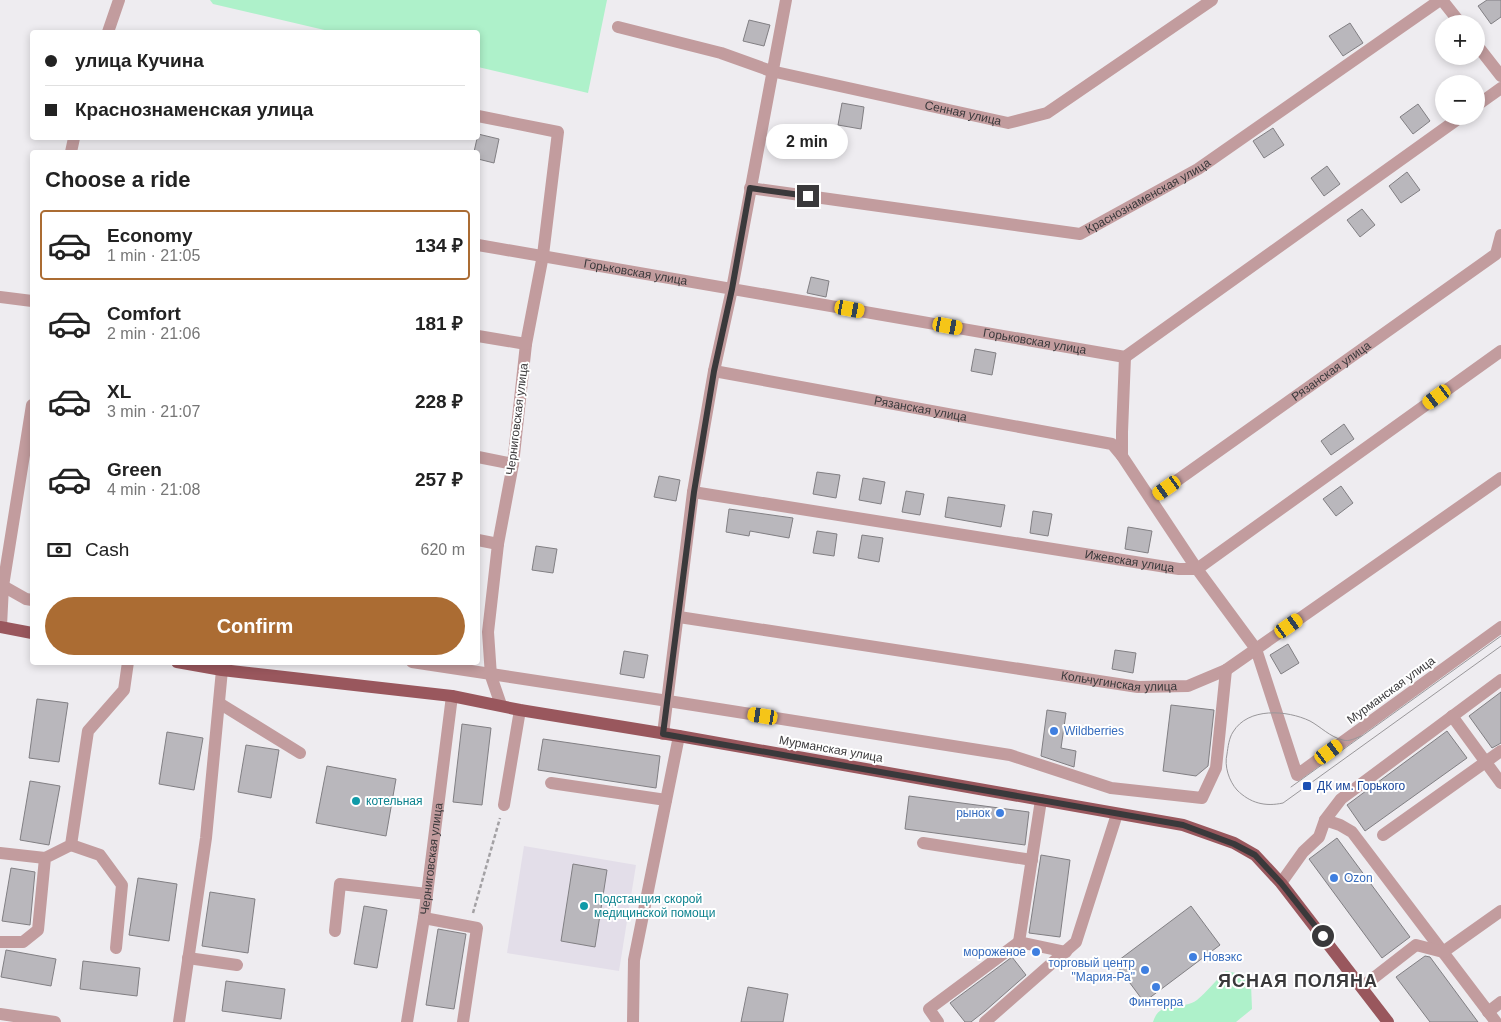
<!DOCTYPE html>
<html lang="en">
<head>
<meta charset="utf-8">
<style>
  body { margin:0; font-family:Arial,sans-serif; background:#f6f6f6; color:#222; height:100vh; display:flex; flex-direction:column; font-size:19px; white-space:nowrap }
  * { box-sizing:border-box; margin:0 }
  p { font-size:16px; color:#767676 }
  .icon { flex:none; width:28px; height:28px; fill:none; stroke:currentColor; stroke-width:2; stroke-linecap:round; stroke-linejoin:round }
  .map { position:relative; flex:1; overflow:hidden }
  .sheet { position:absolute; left:30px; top:150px; width:450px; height:515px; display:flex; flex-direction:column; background:#fff; border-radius:5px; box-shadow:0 2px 8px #0003 }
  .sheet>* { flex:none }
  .hud { position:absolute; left:30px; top:30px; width:450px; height:110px; border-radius:5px; box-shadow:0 2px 8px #0003; display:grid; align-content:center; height:110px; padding:0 15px; background:#fff }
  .buttons { position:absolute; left:1435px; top:15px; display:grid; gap:10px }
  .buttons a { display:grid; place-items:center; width:50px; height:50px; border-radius:50%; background:#fff; box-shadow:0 2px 8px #0003; font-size:25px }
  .end { position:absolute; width:22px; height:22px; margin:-11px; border:6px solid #3a393b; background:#fff; box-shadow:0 0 0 2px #fff }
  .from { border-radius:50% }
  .bubble { position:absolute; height:35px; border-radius:18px; background:#fff; box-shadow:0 2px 8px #0003; font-size:16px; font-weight:600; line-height:35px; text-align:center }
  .car { position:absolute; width:15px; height:30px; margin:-15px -8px; border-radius:6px; box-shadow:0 0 4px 1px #0007; background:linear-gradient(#f5c518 24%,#345 0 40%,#f5c518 0 76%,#345 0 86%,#f5c518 0) }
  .hud b { display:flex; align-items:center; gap:18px; height:48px; font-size:19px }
  .hud b+b { border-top:1px solid #e0e0e0 }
  .hud i { width:12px; height:12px; background:#222 }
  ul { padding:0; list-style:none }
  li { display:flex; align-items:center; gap:15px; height:70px; margin:0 10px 8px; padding:0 5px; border:2px solid transparent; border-radius:5px }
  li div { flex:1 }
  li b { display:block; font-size:19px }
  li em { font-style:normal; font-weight:600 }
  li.active { border-color:#ab6c33 }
  li>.icon { width:45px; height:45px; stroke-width:1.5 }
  h2 { padding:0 15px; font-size:22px; line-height:60px }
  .pay { display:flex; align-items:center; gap:12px; height:55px; padding:0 15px; font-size:19px }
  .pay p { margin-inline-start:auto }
  .button { display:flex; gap:10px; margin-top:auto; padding:10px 15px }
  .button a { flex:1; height:58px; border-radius:30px; background:#ab6c33; color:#fff; font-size:20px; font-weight:600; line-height:58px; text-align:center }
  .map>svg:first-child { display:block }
  .built { fill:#e3dee9 }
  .green { fill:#aef1ca }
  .building { fill:#b9b7bc; stroke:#817f83 }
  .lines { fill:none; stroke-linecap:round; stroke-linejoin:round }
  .path { stroke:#a3a1a4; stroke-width:2.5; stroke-dasharray:4 2.5; stroke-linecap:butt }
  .minor { stroke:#c29c9e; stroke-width:12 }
  .major { stroke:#99575d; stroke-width:12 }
  .tram { stroke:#99979a; stroke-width:1 }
  .route { stroke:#3a393b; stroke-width:6 }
  .shop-dot { fill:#3f7fe0; stroke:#fff; stroke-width:2 }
  .transit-dot { fill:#1a4fb4; stroke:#fff; stroke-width:2 }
  .culture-dot { fill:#0f9aa8; stroke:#fff; stroke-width:2 }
  .labels { text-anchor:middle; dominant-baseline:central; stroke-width:4; stroke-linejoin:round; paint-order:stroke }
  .street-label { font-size:12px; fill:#3a393b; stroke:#fff }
  .shop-label { font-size:12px; fill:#366cbe; stroke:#fff; text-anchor:start }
  .transit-label { font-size:12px; fill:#164399; stroke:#fff; text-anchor:start }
  .culture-label { font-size:12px; fill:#0d838f; stroke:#fff; text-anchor:start }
  .district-label { font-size:18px; font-weight:bold; letter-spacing:1px; fill:#3a393b; stroke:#fff }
</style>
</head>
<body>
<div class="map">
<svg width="1501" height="1022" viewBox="0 0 1501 1022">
  <rect width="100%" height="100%" fill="#eeecf0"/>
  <path class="built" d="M524,846L636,865L619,971L507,953Z"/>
  <path class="green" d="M210,0H607L588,93L478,67V32H333L213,4Z
    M1226,971L1245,975L1251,984L1252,1009L1236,1022H1153C1160,999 1182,1011 1197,1000C1206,993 1216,980 1226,971Z"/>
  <path class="building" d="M1487,0H1501V17L1491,24L1478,6Z
    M749,20L770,25L764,46L743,41Z
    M1350,23L1363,43L1343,56L1329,36Z
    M842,103L864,107L861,129L838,125Z
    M1418,104L1430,121L1413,134L1400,117Z
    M1273,128L1284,145L1264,158L1253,141Z
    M478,134L499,139L494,163L478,159V152H474Z
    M1327,166L1340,184L1324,196L1311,178Z
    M1407,172L1420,190L1401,203L1389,186Z
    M1362,209L1375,225L1360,237L1347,220Z
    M811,277L829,281L826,297L807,293Z
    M975,349L996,353L992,375L971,371Z
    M1344,424L1354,439L1331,455L1321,441Z
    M817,472L840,475L836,498L813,494Z
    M659,476L680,480L676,501L654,497Z
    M863,478L885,482L881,504L859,500Z
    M1341,486L1353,503L1336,516L1323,499Z
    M906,491L924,494L920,515L902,512Z
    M948,497L1005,505L1001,527L945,517Z
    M729,509L793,518L789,538L750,531L749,536L726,532Z
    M1033,511L1052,514L1048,536L1030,533Z
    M1128,527L1152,531L1148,553L1125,549Z
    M817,531L837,534L834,556L813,553Z
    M862,535L883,538L879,562L858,558Z
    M536,546L557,549L553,573L532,570Z
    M1288,644L1299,663L1281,674L1270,655Z
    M1115,650L1136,653L1133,673L1112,669Z
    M624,651L648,655L644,678L620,674Z
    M1501,692V743L1492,748L1469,716Z
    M37,699L68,703L59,762L29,758Z
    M1171,705L1214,710L1208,766L1196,776L1163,771Z
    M1047,710L1066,713L1061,748L1076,751L1074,767L1041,756Z
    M462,724L491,728L482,805L453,802Z
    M1447,731L1467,758L1365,831L1347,805Z
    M167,732L203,738L194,790L159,784Z
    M543,739L660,756L656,788L538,770Z
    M246,745L279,750L271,798L238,792Z
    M327,766L396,779L386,836L316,823Z
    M30,781L60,786L49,845L20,840Z
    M909,796L1029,812L1025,845L905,829Z
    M1337,838L1410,937L1382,958L1309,859Z
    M1041,855L1070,860L1060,937L1029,933Z
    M573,864L607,870L595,947L561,941Z
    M11,868L35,872L30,925L2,921Z
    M138,878L177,884L169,941L129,935Z
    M210,892L255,899L248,953L202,946Z
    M364,906L387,910L377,968L354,964Z
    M1191,906L1220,945L1144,1002L1115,963Z
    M438,929L466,934L454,1009L426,1005Z
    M6,950L56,959L51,986L1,977Z
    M1425,956L1430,957L1478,1022H1430L1396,977Z
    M1012,957L1026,975L985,1011L971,1022H965L950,1003Z
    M83,961L140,968L137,996L80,989Z
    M226,981L285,989L281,1019L222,1011Z
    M748,987L788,994L783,1022H741Z"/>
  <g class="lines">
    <path class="path" d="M473,913L500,818"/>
    <g class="minor">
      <path d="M1442,0L1461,24"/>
      <path id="s1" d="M618,27L721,53L771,71L1008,123L1047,113L1212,0"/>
      <path d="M108,32L119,0"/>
      <path d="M1476,44L1501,76"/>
      <path d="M1476,106L1501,88"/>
      <path d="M478,116L558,132L543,255L526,344L513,464L498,544L488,632L491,676L501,705"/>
      <path d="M71,152L74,138"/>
      <path id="s2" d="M750,188L1080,234L1198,169L1440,0"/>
      <path id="s3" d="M478,245L1125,357L1462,116"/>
      <path d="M0,297L32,301"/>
      <path d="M478,336L526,344"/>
      <path d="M1125,357L1122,432V456L1197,569L1256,649L1297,775L1501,627"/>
      <path id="s4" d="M714,371L1112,444L1122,456"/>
      <path d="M478,457L513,464"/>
      <path id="s5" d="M693,492L1179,569H1197L1501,351"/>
      <path id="s6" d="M1151,499L1496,254L1501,235"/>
      <path d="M478,540L498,544"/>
      <path d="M0,588L3,586L26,599L32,600"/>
      <path id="s7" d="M679,617L1138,687L1188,686L1226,670L1501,478"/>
      <path d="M1,626L3,586L32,405"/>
      <path d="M412,662L668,701L1010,755L1111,788L1202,798L1216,768L1226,670"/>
      <path d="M219,703L300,753"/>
      <path d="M1452,716L1501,783"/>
      <path d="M663,734L693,492L714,371L732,289L786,0"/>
      <path d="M551,783L666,800"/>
      <path d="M1041,800L1019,942L1066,952"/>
      <path d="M504,805L520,710"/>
      <path d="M1325,820L1340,825L1352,832L1496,1022"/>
      <path d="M1383,835L1501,751"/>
      <path d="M923,843L1032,860"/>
      <path d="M71,845L100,855L122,885L116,948"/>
      <path d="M0,853L45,858"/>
      <path d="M1281,883L1303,852L1319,837L1325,820L1341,799L1501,680"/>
      <path d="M424,918L477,928L463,1022"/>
      <path d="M335,931L340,884L427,894"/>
      <path d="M0,942H23L38,930L45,858L71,845L88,731L124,690L128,662"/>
      <path d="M188,958L237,965"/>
      <path d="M1362,987L1416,945L1443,952L1501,911"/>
      <path d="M1488,1012L1501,1002"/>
      <path d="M0,1014L55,1022"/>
      <path d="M179,1022L206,838L222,670"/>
      <path id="s8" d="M407,1022L424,918L452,696"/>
      <path d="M633,1022L634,960L679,736"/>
      <path d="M938,1022L929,1009L1019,942"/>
      <path d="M985,1022L1076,942L1117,814"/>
    </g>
    <path class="major" d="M0,627L32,633
      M177,662L222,670L452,696L520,710L679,736L1183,825L1234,843L1255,855L1281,883L1388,1022"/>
    <path class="tram" d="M1361,736C1356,738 1349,742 1343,740C1330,737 1321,727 1310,721C1287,710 1248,707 1233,732C1229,738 1228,747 1227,754C1224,766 1229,781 1237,790C1250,803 1265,807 1283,803L1501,646
      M1291,787L1501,636"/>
  </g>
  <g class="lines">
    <path class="route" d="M808,196L750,188L732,289L714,371L694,492L663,734L1183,825L1234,844L1255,855L1281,883L1323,936"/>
  </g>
  <g class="shop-dot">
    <circle cx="1054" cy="731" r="5"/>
    <circle cx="1000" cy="813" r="5"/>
    <circle cx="1334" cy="878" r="5"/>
    <circle cx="1036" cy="952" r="5"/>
    <circle cx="1193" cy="957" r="5"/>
    <circle cx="1145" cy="970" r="5"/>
    <circle cx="1156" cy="987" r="5"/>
  </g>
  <rect class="transit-dot" x="1302" y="781" width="10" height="10" rx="2.5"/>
  <g class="culture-dot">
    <circle cx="356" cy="801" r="5"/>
    <circle cx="584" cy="906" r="5"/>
  </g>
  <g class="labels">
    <g class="street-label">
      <text stroke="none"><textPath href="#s1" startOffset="356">Сенная улица</textPath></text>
      <text stroke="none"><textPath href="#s2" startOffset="411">Краснознаменская улица</textPath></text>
      <text stroke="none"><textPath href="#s3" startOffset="160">Горьковская улица</textPath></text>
      <text stroke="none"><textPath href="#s3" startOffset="565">Горьковская улица</textPath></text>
      <text stroke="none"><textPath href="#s6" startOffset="221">Рязанская улица</textPath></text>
      <text stroke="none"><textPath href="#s4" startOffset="210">Рязанская улица</textPath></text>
      <text transform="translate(517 419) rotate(-83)">Черниговская улица</text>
      <text stroke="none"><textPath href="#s5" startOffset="442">Ижевская улица</textPath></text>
      <text stroke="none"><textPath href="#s7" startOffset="445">Кольчугинская улица</textPath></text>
      <text transform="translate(1391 690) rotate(-36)">Мурманская улица</text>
      <text transform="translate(831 749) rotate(10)">Мурманская улица</text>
      <text stroke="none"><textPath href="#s8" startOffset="165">Черниговская улица</textPath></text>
    </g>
    <g class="shop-label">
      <text x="1064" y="731">Wildberries</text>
      <text x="990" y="813" text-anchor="end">рынок</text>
      <text x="1344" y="878">Ozon</text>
      <text x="1026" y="952" text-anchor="end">мороженое</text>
      <text x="1203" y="957">Новэкс</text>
      <text x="1135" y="963" text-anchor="end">торговый центр<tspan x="1135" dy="14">"Мария-Ра"</tspan></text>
      <text x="1156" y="1002" text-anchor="middle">Финтерра</text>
    </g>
    <g class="transit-label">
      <text x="1317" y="786">ДК им. Горького</text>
    </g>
    <g class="culture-label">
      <text x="366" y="801">котельная</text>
      <text x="594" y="899">Подстанция скорой<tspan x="594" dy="14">медицинской помощи</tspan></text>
    </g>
    <g class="district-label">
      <text x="1298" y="981">ЯСНАЯ ПОЛЯНА</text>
    </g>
  </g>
</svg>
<div class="buttons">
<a>+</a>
<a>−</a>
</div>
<i class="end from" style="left:1323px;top:936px"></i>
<i class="end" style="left:808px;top:196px"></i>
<div class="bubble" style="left:766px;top:124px;width:82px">2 min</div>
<i class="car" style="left:850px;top:309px;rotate:100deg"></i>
<i class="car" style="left:948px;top:326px;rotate:100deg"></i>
<i class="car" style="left:1437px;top:397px;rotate:234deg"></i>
<i class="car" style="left:1167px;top:488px;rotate:235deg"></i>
<i class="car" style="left:1289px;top:626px;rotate:55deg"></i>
<i class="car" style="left:763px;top:716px;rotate:279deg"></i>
<i class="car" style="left:1329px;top:752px;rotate:54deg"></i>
<div class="hud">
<b><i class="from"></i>улица Кучина</b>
<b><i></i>Краснознаменская улица</b>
</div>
<section class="sheet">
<h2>Choose a ride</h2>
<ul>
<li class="active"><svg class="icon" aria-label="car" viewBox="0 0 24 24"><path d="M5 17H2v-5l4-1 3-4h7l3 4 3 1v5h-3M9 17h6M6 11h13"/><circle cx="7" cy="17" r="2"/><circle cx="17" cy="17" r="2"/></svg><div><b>Economy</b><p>1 min · 21:05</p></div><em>134 ₽</em></li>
<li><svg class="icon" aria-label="car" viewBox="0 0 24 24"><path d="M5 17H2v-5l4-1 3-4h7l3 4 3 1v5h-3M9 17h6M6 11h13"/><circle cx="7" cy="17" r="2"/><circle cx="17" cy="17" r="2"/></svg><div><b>Comfort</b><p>2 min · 21:06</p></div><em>181 ₽</em></li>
<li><svg class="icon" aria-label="car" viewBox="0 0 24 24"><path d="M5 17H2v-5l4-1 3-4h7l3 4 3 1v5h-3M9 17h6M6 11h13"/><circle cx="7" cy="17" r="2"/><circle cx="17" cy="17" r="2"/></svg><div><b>XL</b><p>3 min · 21:07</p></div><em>228 ₽</em></li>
<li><svg class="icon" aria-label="car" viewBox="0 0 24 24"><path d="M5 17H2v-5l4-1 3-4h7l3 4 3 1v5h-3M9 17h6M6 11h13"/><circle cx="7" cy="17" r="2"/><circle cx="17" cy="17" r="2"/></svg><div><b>Green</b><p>4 min · 21:08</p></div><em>257 ₽</em></li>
</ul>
<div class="pay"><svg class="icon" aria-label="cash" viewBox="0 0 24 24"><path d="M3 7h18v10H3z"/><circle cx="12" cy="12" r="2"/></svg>Cash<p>620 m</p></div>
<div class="button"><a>Confirm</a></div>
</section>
</div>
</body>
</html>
